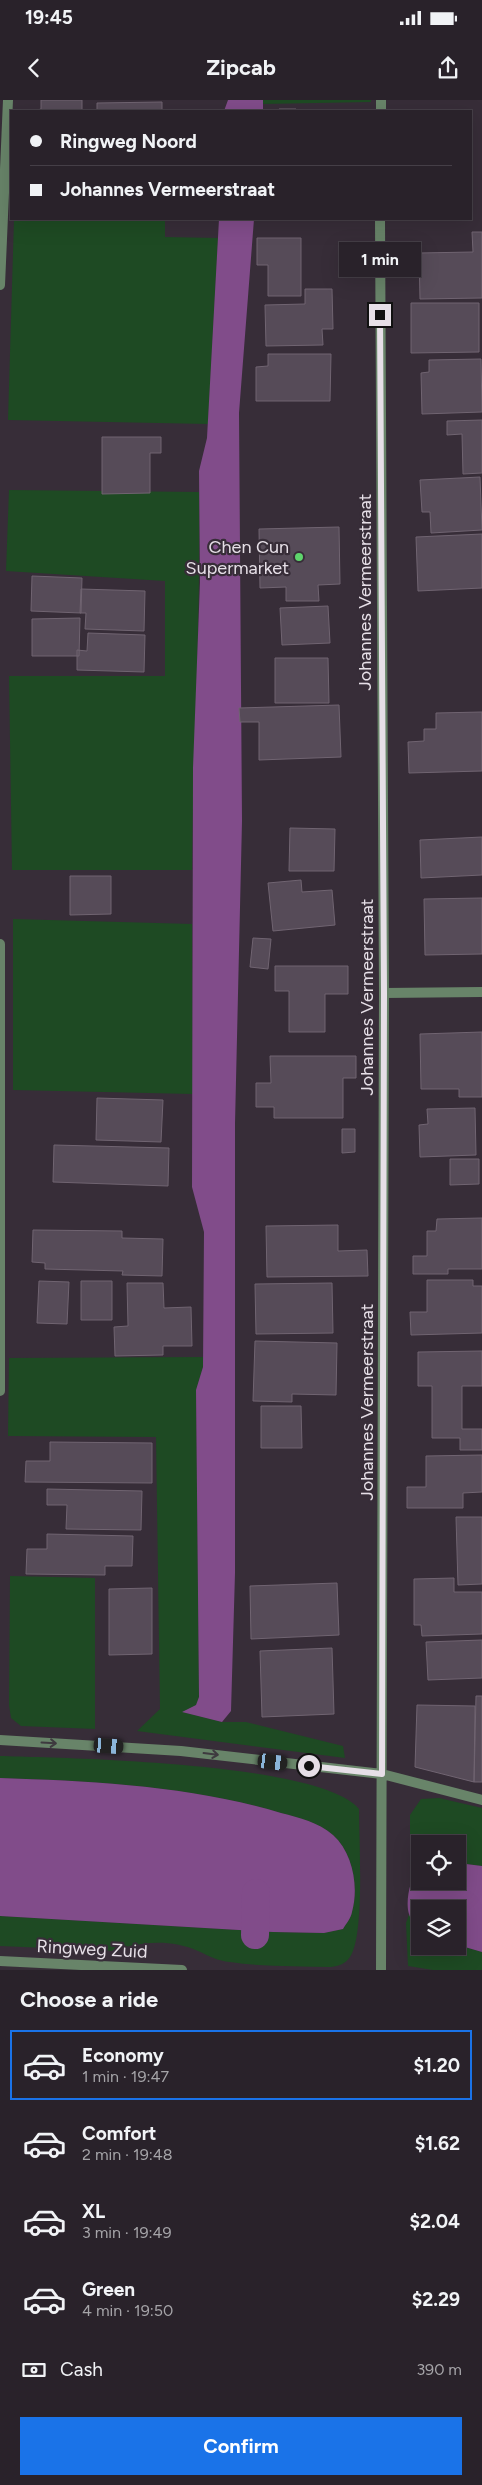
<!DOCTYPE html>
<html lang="en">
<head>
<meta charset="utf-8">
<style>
  body { margin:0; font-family:Figtree,sans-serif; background:#312a32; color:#f1f3f6; height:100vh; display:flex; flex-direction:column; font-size:19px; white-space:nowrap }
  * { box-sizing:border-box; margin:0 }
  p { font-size:16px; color:#a5a4a8 }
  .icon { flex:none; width:28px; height:28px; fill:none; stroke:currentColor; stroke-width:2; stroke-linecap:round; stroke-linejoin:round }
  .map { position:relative; height:1870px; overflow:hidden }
  .sheet { display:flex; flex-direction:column; background:#29222a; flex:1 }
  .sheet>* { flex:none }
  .hud { position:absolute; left:10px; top:10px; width:462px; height:110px; border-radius:0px; box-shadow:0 5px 20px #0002,0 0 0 1px #453f47; display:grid; align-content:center; height:110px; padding:0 20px; background:#29222a }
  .controls { position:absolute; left:411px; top:1735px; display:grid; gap:10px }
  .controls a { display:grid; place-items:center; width:55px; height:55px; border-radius:0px; background:#29222a; box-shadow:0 5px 20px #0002,0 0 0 1px #453f47; font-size:25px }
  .end { position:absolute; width:22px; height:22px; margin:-11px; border:6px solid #e6dfe7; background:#111; box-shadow:0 0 0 2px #111 }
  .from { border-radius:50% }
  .bubble { position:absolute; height:35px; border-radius:0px; background:#29222a; box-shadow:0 5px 20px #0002,0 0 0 1px #453f47; font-size:16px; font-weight:700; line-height:35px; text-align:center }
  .car { position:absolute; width:15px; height:30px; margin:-15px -8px; border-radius:6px; box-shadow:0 0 4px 1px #0007; background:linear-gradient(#222 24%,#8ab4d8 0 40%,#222 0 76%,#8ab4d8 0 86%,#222 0) }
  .hud b { display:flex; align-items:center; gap:18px; height:48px; font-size:19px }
  .hud b+b { border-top:1px solid #453f47 }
  .hud i { width:12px; height:12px; background:#f1f3f6 }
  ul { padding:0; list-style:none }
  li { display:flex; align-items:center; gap:15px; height:70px; margin:0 10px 8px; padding:0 10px; border:2px solid transparent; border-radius:0px }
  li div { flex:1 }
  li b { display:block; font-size:19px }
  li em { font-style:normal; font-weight:700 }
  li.selected { border-color:#1a73e8 }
  li>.icon { width:45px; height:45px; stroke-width:1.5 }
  h2 { padding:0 20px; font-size:22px; line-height:60px }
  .pay { display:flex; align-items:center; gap:12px; height:55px; padding:0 20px; font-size:19px }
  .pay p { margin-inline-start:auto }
  .primary-button { display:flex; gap:10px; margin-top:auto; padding:10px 20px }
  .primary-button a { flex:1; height:58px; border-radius:0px; background:#1a73e8; color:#fff; font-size:20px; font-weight:700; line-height:58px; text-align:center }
  .status { display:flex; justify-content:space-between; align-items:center; height:35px; padding:0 25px; background:#29222a; direction:ltr }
  .status svg { height:14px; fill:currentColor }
  header { display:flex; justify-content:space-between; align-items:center; height:65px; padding:0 20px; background:#29222a; font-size:22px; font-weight:700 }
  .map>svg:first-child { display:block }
  .green { fill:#1e4a23 }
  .water { fill:#814c8a }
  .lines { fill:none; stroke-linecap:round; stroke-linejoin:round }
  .canal { stroke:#814c8a; stroke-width:28 }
  .building { fill:#564b58; stroke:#706471 }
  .minor { stroke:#688469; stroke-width:10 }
  .tertiary { stroke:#688469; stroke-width:10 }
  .oneway { stroke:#3e3a3f }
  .route { stroke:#e6dfe7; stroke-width:6 }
  .poi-dot { fill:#5ed56c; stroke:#372d38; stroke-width:2 }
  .labels { text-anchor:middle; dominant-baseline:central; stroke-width:4.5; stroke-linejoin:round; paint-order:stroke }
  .poi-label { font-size:18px; fill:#e6dfe7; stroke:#372d38; text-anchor:end }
  .street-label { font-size:18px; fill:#e6dfe7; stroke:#372d38 }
</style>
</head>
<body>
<div class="status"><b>19:45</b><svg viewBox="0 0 49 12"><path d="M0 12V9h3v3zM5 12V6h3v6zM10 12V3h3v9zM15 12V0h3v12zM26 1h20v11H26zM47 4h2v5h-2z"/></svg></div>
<header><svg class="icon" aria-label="back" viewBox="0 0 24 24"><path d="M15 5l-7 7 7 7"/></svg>Zipcab<svg class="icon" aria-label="share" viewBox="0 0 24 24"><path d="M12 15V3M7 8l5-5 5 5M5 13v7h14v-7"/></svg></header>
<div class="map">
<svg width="482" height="1870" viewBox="0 0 482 1870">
  <rect width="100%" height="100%" fill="#372d38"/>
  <path class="green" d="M263,0H371V2L263,4Z
    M14,119H165V137L218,138L208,324L8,320Z
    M9,390L199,392C201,518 193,644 192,770H12L9,576H165V481L6,471Z
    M13,819L192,824L193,994L13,990Z
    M203,1257V1267L196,1290L199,1597L197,1605L183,1612L222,1622H246L343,1646L345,1658L137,1631L160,1609L156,1337L8,1336L9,1258Z
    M10,1476L95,1478V1629L21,1626L11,1618L9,1605Z
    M0,1656C66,1658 321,1662 359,1709C359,1738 365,1836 350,1857C345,1864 339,1866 331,1867C297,1866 263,1867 230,1862C218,1861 209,1856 198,1851C172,1839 139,1841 115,1851L0,1846V1816L273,1832L324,1833L343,1829C346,1824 351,1818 352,1812C359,1786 353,1753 333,1735C318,1722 299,1718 281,1713C191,1686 93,1681 0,1678Z
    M439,1698L482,1708V1766L458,1763V1744H420V1768L410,1784V1715L421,1699Z
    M409,1814L420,1829V1846L458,1845L482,1852V1870H433L408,1866L406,1823Z"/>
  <path class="water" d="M228,0H263V11H224Z
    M219,119H254L239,313L242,721L235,1024V1473L231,1611L222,1622L182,1612L196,1605L199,1597L196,1290L203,1267L204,1132L192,1087L193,668L200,482L199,371L207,338Z
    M0,1678C93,1681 192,1686 281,1713C300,1718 318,1722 333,1735C353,1753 359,1787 352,1812C351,1818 346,1824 343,1829L324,1833L273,1832L0,1816Z
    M458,1763L482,1766V1852L458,1845V1809H420V1831C416,1826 410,1819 409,1814C405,1801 410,1777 420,1768V1781H458Z"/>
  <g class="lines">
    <path class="canal" d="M255,1835L256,1793"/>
  </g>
  <path class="building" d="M41,0H82V11H34L41,9Z
    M162,2V11H97V3Z
    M279,9H296V11H279Z
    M472,132H482V198L420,199L419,153L473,152Z
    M257,138H301V196H268V165H257Z
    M305,189H332L333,229H322L323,245L266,246L265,205L305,204Z
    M411,203H479V252L411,253Z
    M268,254H331L330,301H256V267L268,266Z
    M481,259L482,312L422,314L421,273L429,272V260Z
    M482,320V373L463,374L462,334L447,335V321Z
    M102,337H161V353H150V393L102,394Z
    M480,377L482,430L431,433L430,412H422L420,380Z
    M339,427L340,484L318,485L319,501H286V487L260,488L259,429Z
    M482,434V488L418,491L416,437Z
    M32,476L82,478L81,513L31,511Z
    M81,489L145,491L144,531L85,529L86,513H80Z
    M328,506L330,543L282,545L280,508Z
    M80,518L79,556H32V519Z
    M88,533L145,535L144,572L77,570V550L87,551Z
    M275,558H328L329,603H275Z
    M339,605L341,657L259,660V622H240L239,608Z
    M482,612V671L409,673L408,642L424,641V629H436V613Z
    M290,728L335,729L334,771H289Z
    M482,737V775L421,778L420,740Z
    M70,776H111V814L70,815Z
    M301,780L302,792L332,790L335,825L273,831L268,783Z
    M482,798V854L425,855L424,799Z
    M253,838L271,839L268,869L250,867Z
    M275,866H348V894H325V932H289V891H275Z
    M482,932V997H459V989H421L420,934Z
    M270,956H356V978H343V1018H274V1007H256V983H271Z
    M97,998L163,1000L161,1042L96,1040Z
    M475,1008L476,1055L420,1057L419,1025L428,1024L427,1009Z
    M342,1029H355V1052L342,1053Z
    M54,1045L169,1048L168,1086L53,1082Z
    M450,1059H479V1084L450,1085Z
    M482,1118V1169H448V1174H413V1156H427V1131H436L437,1119Z
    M338,1125V1151L367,1150L368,1176L267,1177L266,1126Z
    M33,1130L122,1131V1138L163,1139L162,1176L122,1175L123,1171L45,1169V1163L32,1162Z
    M427,1180H473V1186H482V1233L411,1235L410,1212H427Z
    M39,1181L69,1182L67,1224L37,1223Z
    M81,1181H112V1220H81Z
    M127,1183H163L164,1208L191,1207L192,1246H163V1255L115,1256L114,1227L128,1226Z
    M332,1183L333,1233L256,1234L255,1184Z
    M255,1241L337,1243L336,1295L292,1294V1302L253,1301Z
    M482,1251V1286H462V1329H482V1350H460V1338H432V1286H418V1252Z
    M261,1306H301L302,1348H261Z
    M50,1342L152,1343V1383L25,1382L26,1361H50Z
    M482,1355V1392L463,1393V1408H407V1387H426V1356Z
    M47,1389L142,1391L141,1430L66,1429L67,1405H47Z
    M456,1417H482V1484L458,1485Z
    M47,1434L133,1436L132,1466H105V1475L26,1474L27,1449H47Z
    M454,1478V1492H482V1534L422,1536L421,1525H414V1479Z
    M337,1483L339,1535L251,1539L250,1486Z
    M152,1488V1554L109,1555V1489Z
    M482,1540V1578L428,1580L426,1542Z
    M332,1548L334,1614L262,1617L260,1551Z
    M476,1596H482V1682H474Z
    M417,1605L475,1606L474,1682L415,1667Z"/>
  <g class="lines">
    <path class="minor" d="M0,185L8,0
      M0,844V1291
      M384,893L482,892"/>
    <path class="tertiary" d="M381,11V0
      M380,119L384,893L381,1870
      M0,1640L181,1651L382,1674L482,1700
      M0,1861L182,1870"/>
  </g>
  <defs><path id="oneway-shaft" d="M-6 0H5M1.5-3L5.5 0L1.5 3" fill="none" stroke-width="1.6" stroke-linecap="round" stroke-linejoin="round" transform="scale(1.25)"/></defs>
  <g class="oneway">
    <use href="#oneway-shaft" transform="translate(49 1643) rotate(3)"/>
    <use href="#oneway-shaft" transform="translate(211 1654) rotate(7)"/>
  </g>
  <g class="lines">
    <path class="route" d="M309,1666L382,1674L384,893L380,215"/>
  </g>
  <circle class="poi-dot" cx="299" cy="457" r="5"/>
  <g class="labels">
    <g class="poi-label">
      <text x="289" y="447">Chen Cun<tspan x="289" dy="21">Supermarket</tspan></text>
    </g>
    <g class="street-label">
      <text transform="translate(365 492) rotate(-90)">Johannes Vermeerstraat</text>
      <text transform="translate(367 897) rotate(-90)">Johannes Vermeerstraat</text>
      <text transform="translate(367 1302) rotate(-90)">Johannes Vermeerstraat</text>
      <text transform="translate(92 1849) rotate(3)">Ringweg Zuid</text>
    </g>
  </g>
</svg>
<div class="controls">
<a><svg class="icon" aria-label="locate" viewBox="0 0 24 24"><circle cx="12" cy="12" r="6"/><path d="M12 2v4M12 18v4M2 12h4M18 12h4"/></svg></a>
<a><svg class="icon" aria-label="layers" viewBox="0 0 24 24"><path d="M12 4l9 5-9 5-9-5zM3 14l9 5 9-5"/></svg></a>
</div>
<i class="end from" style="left:309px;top:1666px"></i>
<i class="end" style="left:380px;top:215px"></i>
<div class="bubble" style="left:339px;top:142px;width:82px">1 min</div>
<i class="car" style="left:109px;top:1646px;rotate:94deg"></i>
<i class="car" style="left:273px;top:1662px;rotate:97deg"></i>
<div class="hud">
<b><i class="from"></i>Ringweg Noord</b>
<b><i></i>Johannes Vermeerstraat</b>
</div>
</div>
<section class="sheet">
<h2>Choose a ride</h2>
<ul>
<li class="selected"><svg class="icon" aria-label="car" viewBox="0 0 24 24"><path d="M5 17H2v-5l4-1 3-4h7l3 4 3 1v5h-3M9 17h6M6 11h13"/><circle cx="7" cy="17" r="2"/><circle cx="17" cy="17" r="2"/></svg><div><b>Economy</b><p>1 min · 19:47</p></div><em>$1.20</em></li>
<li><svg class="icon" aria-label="car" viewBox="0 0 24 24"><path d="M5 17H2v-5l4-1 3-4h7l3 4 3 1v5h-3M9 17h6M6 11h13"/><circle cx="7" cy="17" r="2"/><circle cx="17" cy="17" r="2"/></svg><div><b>Comfort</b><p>2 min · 19:48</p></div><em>$1.62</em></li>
<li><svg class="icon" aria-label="car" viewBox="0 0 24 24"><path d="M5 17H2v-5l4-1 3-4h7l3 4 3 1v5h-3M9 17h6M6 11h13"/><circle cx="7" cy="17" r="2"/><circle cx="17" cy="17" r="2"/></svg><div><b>XL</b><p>3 min · 19:49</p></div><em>$2.04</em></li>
<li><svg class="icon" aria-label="car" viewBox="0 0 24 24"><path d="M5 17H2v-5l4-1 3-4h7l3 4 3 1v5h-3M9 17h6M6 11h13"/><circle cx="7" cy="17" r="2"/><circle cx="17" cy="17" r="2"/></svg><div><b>Green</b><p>4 min · 19:50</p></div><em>$2.29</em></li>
</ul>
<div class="pay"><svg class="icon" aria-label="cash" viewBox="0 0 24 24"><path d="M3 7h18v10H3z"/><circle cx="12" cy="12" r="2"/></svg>Cash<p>390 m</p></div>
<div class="primary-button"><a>Confirm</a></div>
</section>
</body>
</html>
